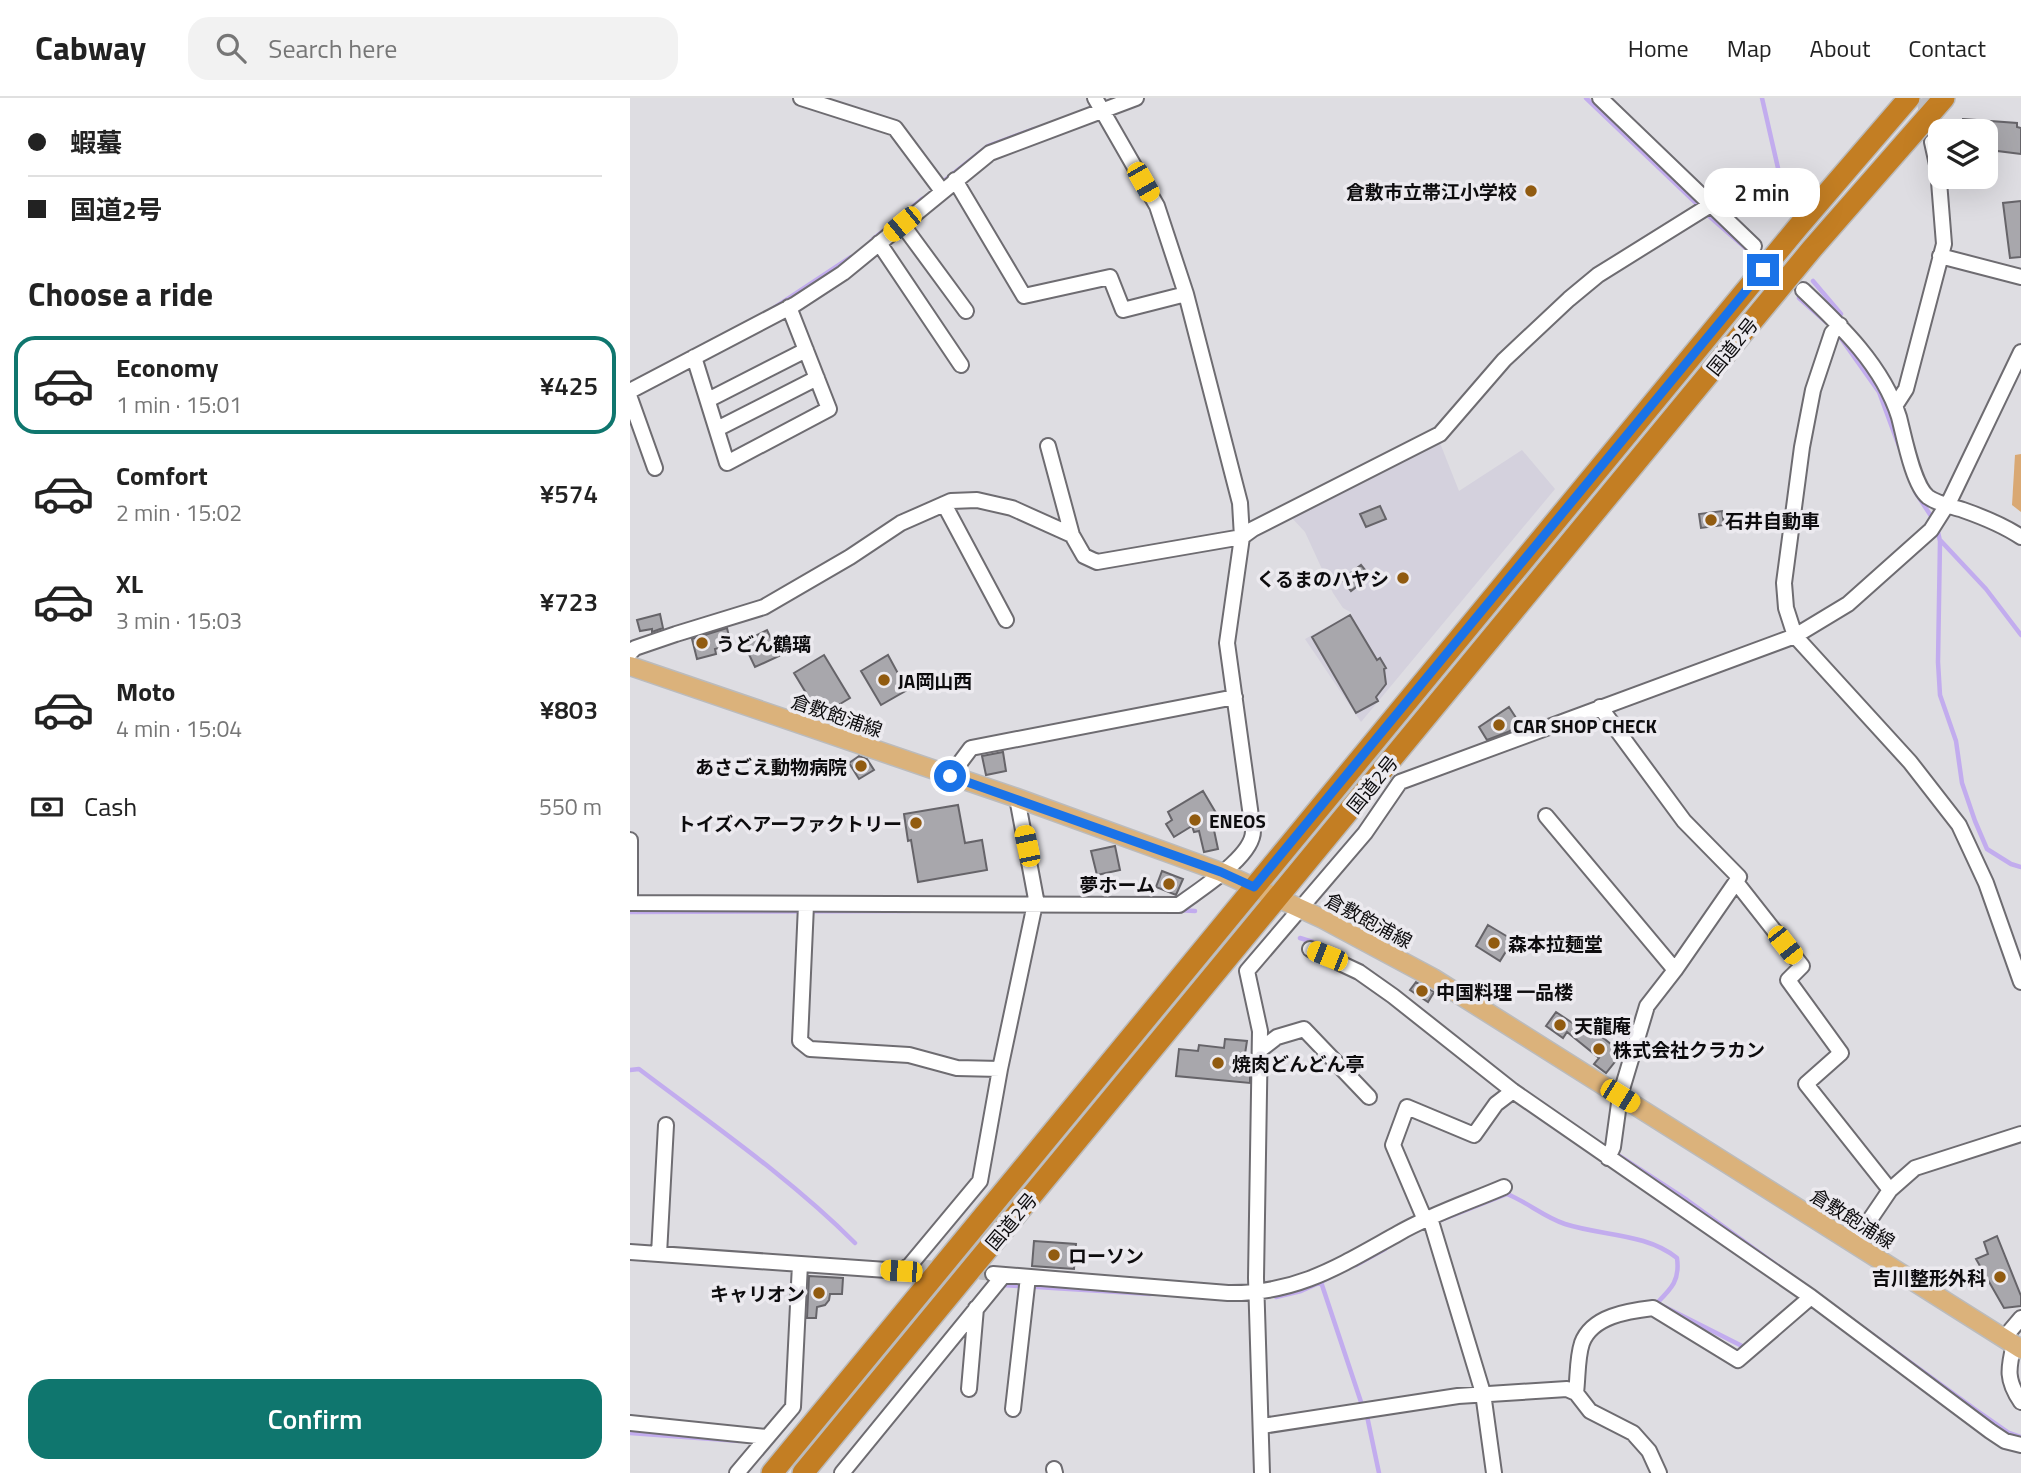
<!DOCTYPE html>
<html lang="en">
<head>
<meta charset="utf-8">
<style>
  body { margin:0; font-family:"Titillium Web","Noto Sans JP",sans-serif; background:#f2f2f2; color:#222; height:100vh; display:flex; flex-direction:column; font-size:26px; white-space:nowrap }
  * { box-sizing:border-box; margin:0 }
  p { font-size:23px; color:#767676 }
  .icon { flex:none; width:38px; height:38px; fill:none; stroke:currentColor; stroke-width:2; stroke-linecap:round; stroke-linejoin:round }
  .map { position:relative; flex:1; overflow:hidden }
  .sheet { display:flex; flex-direction:column; background:#fff; width:630px }
  .sheet>* { flex:none }
  .top-card { display:grid; align-content:center; height:154px; padding:0 28px; background:#fff }
  .buttons { position:absolute; left:1298px; top:21px; display:grid; gap:14px }
  .buttons a { display:grid; place-items:center; width:70px; height:70px; border-radius:14px; background:#fff; box-shadow:0 7px 28px #0002; font-size:35px }
  .end { position:absolute; width:32px; height:32px; margin:-16px; border:9px solid #1a73e8; background:#fff; box-shadow:0 0 0 4px #fff }
  .from { border-radius:50% }
  .bubble { position:absolute; height:49px; border-radius:21px; background:#fff; box-shadow:0 7px 28px #0002; font-size:23px; font-weight:600; line-height:49px; text-align:center }
  .car { position:absolute; width:21px; height:42px; margin:-21px -10px; border-radius:9px; box-shadow:0 0 5px 2px #0007; background:linear-gradient(#f5c518 24%,#345 0 40%,#f5c518 0 76%,#345 0 86%,#f5c518 0) }
  .top-card b { display:flex; align-items:center; gap:24px; height:66px; font-size:26px }
  .top-card b+b { border-top:2px solid #e0e0e0 }
  .top-card i { width:18px; height:18px; background:#222 }
  ul { padding:0; list-style:none }
  li { display:flex; align-items:center; gap:21px; height:98px; margin:0 14px 10px; padding:0 14px; border:4px solid transparent; border-radius:21px }
  li div { flex:1 }
  li b { display:block; font-size:26px }
  li em { font-style:normal; font-weight:600 }
  li.on { border-color:#0f766e }
  li>.icon { width:63px; height:63px; stroke-width:1.5 }
  h2 { padding:0 28px; font-size:32px; line-height:84px }
  .pay { display:flex; align-items:center; gap:18px; height:77px; padding:0 28px; font-size:26px }
  .pay p { margin-inline-start:auto }
  .primary-button { display:flex; gap:14px; margin-top:auto; padding:14px 28px }
  .primary-button a { flex:1; height:80px; border-radius:21px; background:#0f766e; color:#fff; font-size:28px; font-weight:600; line-height:80px; text-align:center }
  header { display:flex; align-items:center; gap:42px; box-sizing:border-box; height:98px; padding:0 35px; background:#fff; border-bottom:2px solid #e0e0e0 }
  header strong { font-size:33px }
  nav { display:flex; gap:38px; margin-inline-start:auto; font-size:24px }
  .search { width:490px; height:63px; background:#f2f2f2; display:flex; align-items:center; gap:18px; box-sizing:border-box; padding:0 24px; border-radius:21px; color:#767676; font-size:26px }
  main { display:flex; flex:1; min-height:0 }
  .map>svg:first-child { display:block }
  .built { fill:#d4d1dd }
  .green { fill:#d9a873 }
  .lines { fill:none; stroke-linecap:round; stroke-linejoin:round }
  .stream { stroke:#c2acee; stroke-width:4.5 }
  .building { fill:#a8a7ac; stroke:#666469; stroke-width:2 }
  .minor-tunnel { stroke:#bfbec2; stroke-width:14; stroke-dasharray:14 7; stroke-linecap:butt }
  .minor-casing { stroke:#6e6c71; stroke-width:18 }
  .major-casing { stroke:#bbbbbc; stroke-width:21 }
  .highway-casing { stroke:#bbbbbc; stroke-width:24 }
  .minor { stroke:#fff; stroke-width:14 }
  .major { stroke:#dbb27b; stroke-width:18 }
  .highway { stroke:#c37e23; stroke-width:21 }
  .route { stroke:#1a73e8; stroke-width:9 }
  .poi-dot { fill:#915b10; stroke:#eceaef; stroke-width:2.5 }
  .labels { text-anchor:middle; dominant-baseline:central; stroke-width:7; stroke-linejoin:round; paint-order:stroke }
  .poi-label { font-size:19px; font-weight:bold; fill:#0d0c0e; stroke:#eceaef; text-anchor:start }
  .street-label { font-size:19px; fill:#0d0c0e; stroke:#eceaef }
</style>
</head>
<body>
<header>
<strong>Cabway</strong>
<div class="search"><svg class="icon" aria-label="search" viewBox="0 0 24 24"><circle cx="10" cy="10" r="6"/><path d="M15 15l6 6"/></svg>Search here</div>
<nav><a>Home</a><a>Map</a><a>About</a><a>Contact</a></nav>
</header>
<main>
<section class="sheet">
<div class="top-card">
<b><i class="from"></i>蝦蟇</b>
<b><i></i>国道2号</b>
</div>
<h2>Choose a ride</h2>
<ul>
<li class="on"><svg class="icon" aria-label="car" viewBox="0 0 24 24"><path d="M5 17H2v-5l4-1 3-4h7l3 4 3 1v5h-3M9 17h6M6 11h13"/><circle cx="7" cy="17" r="2"/><circle cx="17" cy="17" r="2"/></svg><div><b>Economy</b><p>1 min · 15:01</p></div><em>¥425</em></li>
<li><svg class="icon" aria-label="car" viewBox="0 0 24 24"><path d="M5 17H2v-5l4-1 3-4h7l3 4 3 1v5h-3M9 17h6M6 11h13"/><circle cx="7" cy="17" r="2"/><circle cx="17" cy="17" r="2"/></svg><div><b>Comfort</b><p>2 min · 15:02</p></div><em>¥574</em></li>
<li><svg class="icon" aria-label="car" viewBox="0 0 24 24"><path d="M5 17H2v-5l4-1 3-4h7l3 4 3 1v5h-3M9 17h6M6 11h13"/><circle cx="7" cy="17" r="2"/><circle cx="17" cy="17" r="2"/></svg><div><b>XL</b><p>3 min · 15:03</p></div><em>¥723</em></li>
<li><svg class="icon" aria-label="car" viewBox="0 0 24 24"><path d="M5 17H2v-5l4-1 3-4h7l3 4 3 1v5h-3M9 17h6M6 11h13"/><circle cx="7" cy="17" r="2"/><circle cx="17" cy="17" r="2"/></svg><div><b>Moto</b><p>4 min · 15:04</p></div><em>¥803</em></li>
</ul>
<div class="pay"><svg class="icon" aria-label="cash" viewBox="0 0 24 24"><path d="M3 7h18v10H3z"/><circle cx="12" cy="12" r="2"/></svg>Cash<p>550 m</p></div>
<div class="primary-button"><a>Confirm</a></div>
</section>
<div class="map">
<svg width="1391" height="1375" viewBox="0 0 1391 1375">
  <rect width="100%" height="100%" fill="#dedde2"/>
  <path class="built" d="M810,345L829,393L892,352L925,391L731,624L675,541L722,515L713,510L703,495L675,434L661,419Z"/>
  <path class="green" d="M1391,356V414L1382,407L1385,357Z"/>
  <g class="lines">
    <path class="stream" d="M956,0L1066,105
      M1132,0L1158,114
      M310,86L358,48L404,31
      M1079,118L1119,153
      M242,142L292,101
      M1183,183L1211,216
      M1169,200L1196,224
      M144,210L221,159
      M1210,239L1249,294L1270,351
      M1286,395L1301,418
      M1308,434L1310,443L1308,564L1310,597L1326,643L1332,685L1345,723L1357,751L1381,766L1391,769
      M1311,443L1356,491L1391,537
      M548,812L565,813
      M0,814L280,813
      M670,840L686,845L721,863
      M0,972L9,971C83,1027 160,1080 225,1145
      M985,1055L1057,1102L1346,1312L1379,1335L1391,1339
      M811,1122L877,1096C897,1104 914,1119 935,1126C972,1138 1016,1135 1047,1160C1050,1182 1042,1190 1027,1205L1116,1250
      M726,1167L755,1151
      M699,1180L691,1184L732,1307
      M372,1187L520,1196
      M646,1199L671,1193L691,1184
      M737,1318L749,1375
      M0,1335L109,1343"/>
  </g>
  <path class="building" d="M1333,21L1387,25V29L1391,30V56L1367,53V55L1356,54V33H1332Z
    M1391,103V159L1380,160L1373,105Z
    M750,408L756,421L736,429L730,416Z
    M1092,413L1094,427L1071,430L1069,416Z
    M731,467L740,478L721,493L712,482Z
    M30,516L33,530L22,534V531L10,533L7,522Z
    M720,517L747,562L750,560L756,570L754,571L756,586L746,599L748,603L726,615L682,539Z
    M97,530L101,547L85,551L86,556L67,561L62,541Z
    M137,532L149,558L125,569L113,544Z
    M194,557L220,600L190,618L164,575Z
    M258,557L277,592L251,607L231,573Z
    M879,609L890,626L878,634L857,642L849,629Z
    M373,654L376,673L356,677L352,658Z
    M229,658L237,661L244,672L229,681L219,665Z
    M573,693L586,715L581,718L588,751L574,754L569,733L564,734L562,728L544,739L536,726L542,722L538,714Z
    M328,707L335,745L352,742L357,772L288,784L281,742L278,743L274,716Z
    M485,748L490,772L467,777L461,753Z
    M532,773L553,781L546,797L526,789Z
    M858,827L883,842L870,863L846,848Z
    M786,884L804,894L798,904L780,892Z
    M926,914L953,932L957,927L992,955L976,975L964,966L969,960L937,934L933,940L916,928Z
    M595,941L617,943L615,956L620,957V985L546,978L549,951L568,953L569,947L594,950Z
    M1367,1138L1391,1198V1208L1374,1210L1346,1161L1358,1156L1354,1144Z
    M404,1143L446,1146L444,1171L402,1168Z
    M179,1178L213,1180L212,1196H200L199,1202L195,1207L187,1209L186,1220H177Z"/>
  <g class="lines">
    <path class="minor-tunnel" d="M1293,0L1302,44
      M287,1168L363,1176"/>
    <g class="minor-casing">
      <path id="minor" d="M171,0L265,30L312,93
        M970,0L1124,148
        M325,82L394,198L480,179L493,212L556,196
        M272,126L336,213
        M249,145L331,267
        M1310,158L1391,179
        M1173,192C1211,228 1253,268 1269,319C1274,338 1283,387 1298,399C1308,406 1321,408 1333,412C1353,419 1373,427 1391,439
        M1210,227L1202,235L1183,292L1172,349L1154,485L1156,510L1165,538L1280,664L1329,727L1356,785L1391,884
        M64,259L97,365L199,311L159,209
        M0,293L164,207L213,175L360,55L506,0
        M0,300L25,370
        M78,302L176,252
        M1265,308L1276,291L1314,146L1308,71L1302,44
        M87,331L187,280
        M418,348L442,437
        M314,406L376,522
        M0,555L5,550L46,536L134,509L220,459L271,425L321,403L347,402L382,410L442,437L454,458L467,464L612,439L623,431L810,336L874,262L939,201L968,177L1082,106
        M970,609L1054,723L1109,779L1106,784L1172,868L1158,882L1211,955L1176,986L1260,1092
        M320,678L341,650L605,599
        M916,718L1045,872
        M0,742V805L549,807C570,791 623,759 623,733L597,545L612,439L610,405L556,196L527,108L465,0
        M176,807L170,943L180,951L279,957L327,970L370,971
        M680,851L729,874L763,898L883,993L1181,1199L1360,1333L1375,1343L1391,1347
        M630,952L647,939L674,931L739,999
        M978,1060L983,1049L990,998L1017,908L1045,872L1106,784
        M800,1120L853,1295L864,1375
        M795,1122L763,1047L777,1009L844,1037L866,1006L883,993
        M1224,1145L1260,1092L1285,1070L1391,1036
        M0,1154L271,1173L280,1167L350,1083L370,971L406,801L387,700
        M29,1156L36,1027
        M363,1176L598,1195C668,1196 711,1167 769,1135C802,1116 839,1104 874,1089
        M1374,1240L1391,1220
        M1384,1246C1378,1271 1376,1282 1391,1304
        M339,1291L346,1210
        M946,1295C948,1279 947,1260 952,1245C962,1218 998,1213 1023,1210L1108,1262L1181,1199
        M383,1311L398,1179
        M0,1325L137,1339
        M632,1328L828,1298L937,1291L946,1295L960,1313L1003,1335L1019,1353L1029,1375
        M424,1371L425,1375
        M107,1375L163,1309L170,1166
        M212,1375L373,1178
        M632,1375L626,1180L630,933L617,873L735,735L770,684L1165,538L1218,506L1301,432L1320,402L1391,254"/>
    </g>
    <g class="major-casing">
      <path id="major" d="M0,568L387,700L591,774L693,821L803,880L1391,1251"/>
    </g>
    <g class="highway-casing">
      <path id="highway" d="M142,1375L1168,129L1279,0
        M173,1375L1181,152L1314,0"/>
    </g>
    <use href="#minor" class="minor"/>
    <use href="#major" class="major"/>
    <use href="#highway" class="highway"/>
  </g>
  <g class="lines">
    <path class="route" d="M320,678L591,774L624,789L1133,172"/>
  </g>
  <g class="poi-dot">
    <circle cx="901" cy="93" r="7"/>
    <circle cx="1081" cy="422" r="7"/>
    <circle cx="773" cy="480" r="7"/>
    <circle cx="72" cy="545" r="7"/>
    <circle cx="254" cy="582" r="7"/>
    <circle cx="869" cy="627" r="7"/>
    <circle cx="231" cy="668" r="7"/>
    <circle cx="565" cy="722" r="7"/>
    <circle cx="286" cy="725" r="7"/>
    <circle cx="539" cy="786" r="7"/>
    <circle cx="864" cy="845" r="7"/>
    <circle cx="792" cy="893" r="7"/>
    <circle cx="930" cy="927" r="7"/>
    <circle cx="969" cy="951" r="7"/>
    <circle cx="588" cy="965" r="7"/>
    <circle cx="424" cy="1157" r="7"/>
    <circle cx="1370" cy="1179" r="7"/>
    <circle cx="189" cy="1195" r="7"/>
  </g>
  <g class="labels">
    <g class="poi-label">
      <text x="887" y="93" text-anchor="end">倉敷市立帯江小学校</text>
      <text x="1095" y="422">石井自動車</text>
      <text x="759" y="480" text-anchor="end">くるまのハヤシ</text>
      <text x="86" y="545">うどん鶴璃</text>
      <text x="268" y="582">JA岡山西</text>
      <text x="883" y="627">CAR SHOP CHECK</text>
      <text x="217" y="668" text-anchor="end">あさごえ動物病院</text>
      <text x="579" y="722">ENEOS</text>
      <text x="272" y="725" text-anchor="end">トイズヘアーファクトリー</text>
      <text x="525" y="786" text-anchor="end">夢ホーム</text>
      <text x="878" y="845">森本拉麺堂</text>
      <text x="806" y="893">中国料理 一品楼</text>
      <text x="944" y="927">天龍庵</text>
      <text x="983" y="951">株式会社クラカン</text>
      <text x="602" y="965">焼肉どんどん亭</text>
      <text x="438" y="1157">ローソン</text>
      <text x="1356" y="1179" text-anchor="end">吉川整形外科</text>
      <text x="175" y="1195" text-anchor="end">キャリオン</text>
    </g>
    <g class="street-label">
      <text transform="translate(1102 248) rotate(-51)">国道2号</text>
      <text transform="translate(207 617) rotate(19)">倉敷飽浦線</text>
      <text transform="translate(742 686) rotate(-51)">国道2号</text>
      <text transform="translate(739 822) rotate(28)">倉敷飽浦線</text>
      <text transform="translate(1223 1120) rotate(32)">倉敷飽浦線</text>
      <text transform="translate(381 1123) rotate(-50)">国道2号</text>
    </g>
  </g>
</svg>
<div class="buttons">
<a><svg class="icon" aria-label="layers" viewBox="0 0 24 24"><path d="M12 4l9 5-9 5-9-5zM3 14l9 5 9-5"/></svg></a>
</div>
<i class="end from" style="left:320px;top:678px"></i>
<i class="end" style="left:1133px;top:172px"></i>
<div class="bubble" style="left:1074px;top:70px;width:116px">2 min</div>
<i class="car" style="left:513px;top:84px;rotate:150deg"></i>
<i class="car" style="left:272px;top:126px;rotate:231deg"></i>
<i class="car" style="left:397px;top:748px;rotate:348deg"></i>
<i class="car" style="left:1155px;top:847px;rotate:142deg"></i>
<i class="car" style="left:697px;top:858px;rotate:292deg"></i>
<i class="car" style="left:990px;top:998px;rotate:122deg"></i>
<i class="car" style="left:271px;top:1173px;rotate:274deg"></i>
</div>
</main>
</body>
</html>
